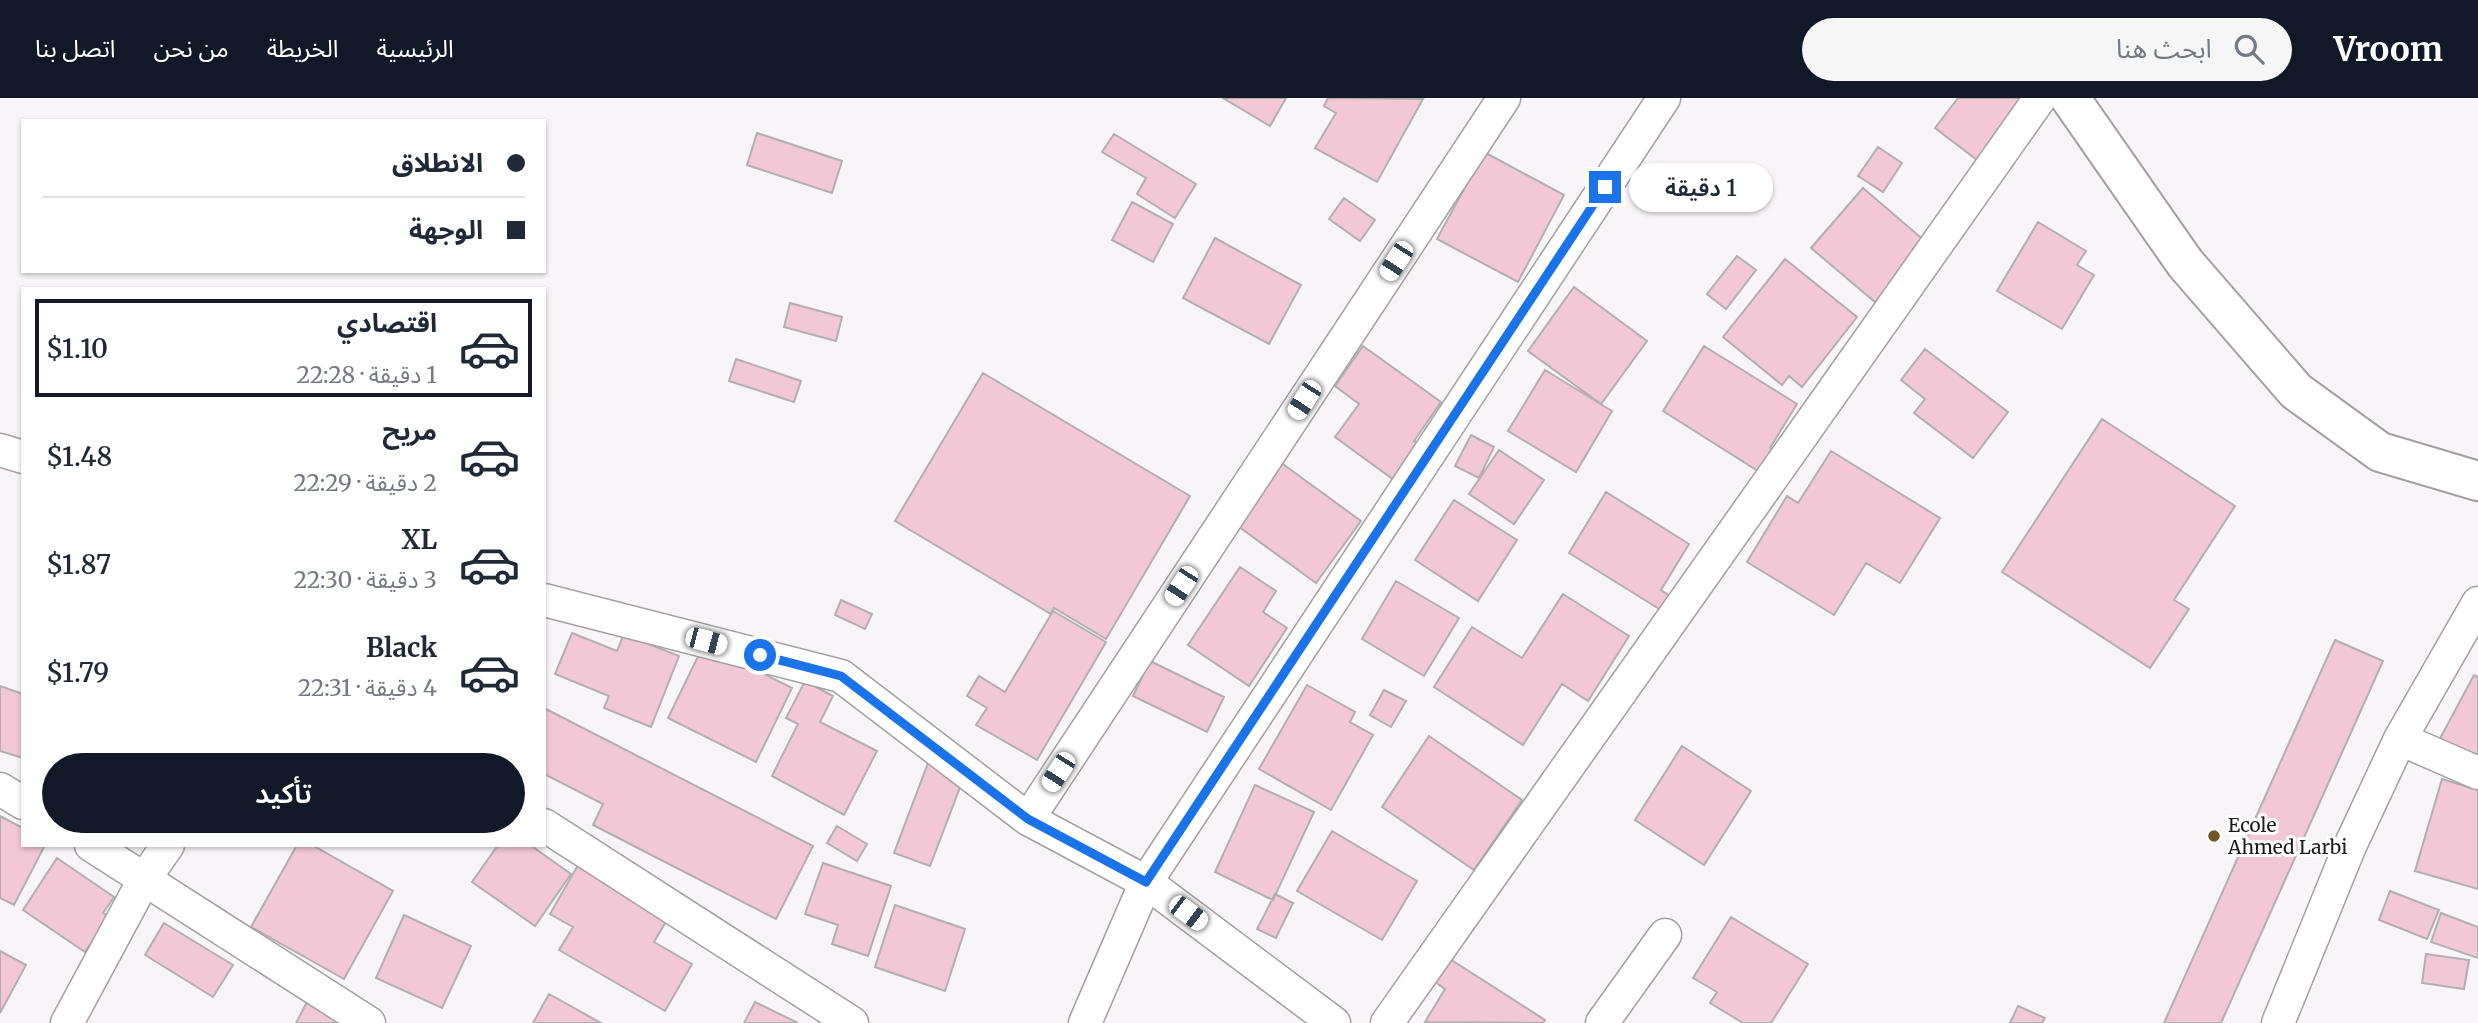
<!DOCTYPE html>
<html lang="ar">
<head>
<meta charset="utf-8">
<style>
  body { margin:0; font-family:Merriweather,"Noto Sans Arabic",serif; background:#f6f6f7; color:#1f2937; direction:rtl; height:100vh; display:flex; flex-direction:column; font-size:26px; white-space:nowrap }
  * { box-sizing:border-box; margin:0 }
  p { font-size:23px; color:#747a83 }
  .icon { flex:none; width:38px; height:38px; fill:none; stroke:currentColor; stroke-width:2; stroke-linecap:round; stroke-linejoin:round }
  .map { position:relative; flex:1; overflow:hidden; direction:ltr }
  .details { position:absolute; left:21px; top:189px; width:525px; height:560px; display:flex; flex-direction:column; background:#fff; border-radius:0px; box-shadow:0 2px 5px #0004; direction:rtl }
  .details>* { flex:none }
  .banner { position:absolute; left:21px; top:21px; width:525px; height:154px; border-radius:0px; box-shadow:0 2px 5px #0004; direction:rtl; display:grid; align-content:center; height:154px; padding:0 21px; background:#fff }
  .end { position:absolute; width:32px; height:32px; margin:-16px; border:9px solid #1a73e8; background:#fff; box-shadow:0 0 0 4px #fff }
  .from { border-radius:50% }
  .bubble { position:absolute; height:49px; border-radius:24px; background:#fff; box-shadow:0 2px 5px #0004; font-size:23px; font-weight:600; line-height:49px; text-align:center; direction:rtl }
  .car { position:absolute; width:21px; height:42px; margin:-21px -10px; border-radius:9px; box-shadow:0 0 5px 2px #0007; background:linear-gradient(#fff 24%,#345 0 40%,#fff 0 76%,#345 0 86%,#fff 0) }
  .banner b { display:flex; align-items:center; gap:24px; height:66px; font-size:26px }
  .banner b+b { border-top:2px solid #e0e1e3 }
  .banner i { width:18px; height:18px; background:#1f2937 }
  ul { padding:12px 0 0; list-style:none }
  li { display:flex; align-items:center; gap:21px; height:98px; margin:0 14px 10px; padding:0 7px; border:4px solid transparent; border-radius:0px }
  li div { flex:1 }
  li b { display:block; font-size:26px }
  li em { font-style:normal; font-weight:600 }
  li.on { border-color:#111827 }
  li>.icon { width:63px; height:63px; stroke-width:1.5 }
  .action { display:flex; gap:14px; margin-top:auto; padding:14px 21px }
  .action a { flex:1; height:80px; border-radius:42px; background:#111827; color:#fff; font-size:28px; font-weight:600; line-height:80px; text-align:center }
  header { display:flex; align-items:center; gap:42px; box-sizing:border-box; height:98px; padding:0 35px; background:#111827; color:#fff }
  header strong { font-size:33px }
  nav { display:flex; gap:38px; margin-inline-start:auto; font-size:24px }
  .search { width:490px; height:63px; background:#f6f6f7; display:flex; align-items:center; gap:18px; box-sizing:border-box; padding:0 24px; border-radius:38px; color:#747a83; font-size:26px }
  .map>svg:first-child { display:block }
  .building { fill:#f2c7d6; stroke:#b3afb0; stroke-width:2 }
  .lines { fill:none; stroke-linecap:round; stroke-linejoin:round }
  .minor-casing { stroke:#a3a0a2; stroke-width:35 }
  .tertiary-casing { stroke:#a3a0a2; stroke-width:42 }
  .minor { stroke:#fff; stroke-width:32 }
  .tertiary { stroke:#fff; stroke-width:38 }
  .route { stroke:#1a73e8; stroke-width:9 }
  .poi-dot { fill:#6e5727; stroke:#fff; stroke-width:2.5 }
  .labels { text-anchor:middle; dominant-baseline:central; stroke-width:6; stroke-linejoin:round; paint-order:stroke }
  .poi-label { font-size:19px; fill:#1c1b1c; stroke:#fff; text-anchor:start }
</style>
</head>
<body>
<header>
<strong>Vroom</strong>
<div class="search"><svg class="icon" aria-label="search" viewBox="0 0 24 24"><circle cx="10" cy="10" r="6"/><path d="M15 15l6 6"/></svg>ابحث هنا</div>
<nav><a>الرئيسية</a><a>الخريطة</a><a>من نحن</a><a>اتصل بنا</a></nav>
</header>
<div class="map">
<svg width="2478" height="925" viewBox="0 0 2478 925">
  <rect width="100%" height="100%" fill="#f8f4f7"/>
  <path class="building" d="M1223,0H1286L1270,28Z
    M1328,0L1423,1L1377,84L1315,50L1336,15L1324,8Z
    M1958,0H2031L1981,65L1935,30Z
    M757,35L842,63L832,95L747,67Z
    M1114,36L1196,86L1175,120L1137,96L1146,80L1102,54Z
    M1878,49L1902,65L1883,94L1858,78Z
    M1484,54L1564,97L1518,184L1437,141Z
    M1863,90L1933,150L1882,210L1811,150Z
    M1344,100L1375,122L1360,143L1329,121Z
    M1132,104L1173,126L1153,164L1112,142Z
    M2038,124L2086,153L2077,167L2094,177L2062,231L1997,193Z
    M1215,140L1301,187L1269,246L1183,200Z
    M1737,158L1756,172L1726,211L1707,196Z
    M1785,161L1857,219L1802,289L1789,278L1782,287L1723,239Z
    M1574,189L1647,243L1601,306L1528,253Z
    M790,205L842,219L836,243L784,229Z
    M1363,248L1441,304L1414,343L1420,346L1394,382L1335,339L1359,306L1335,288Z
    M1704,248L1797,306L1770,350L1780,356L1766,378L1663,313Z
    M1925,251L2008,314L1973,360L1914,315L1925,301L1901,282Z
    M736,261L801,283L794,304L729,283Z
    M1545,272L1612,313L1576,374L1508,333Z
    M983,275L1190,398L1106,541L1054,510L1051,516L895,423Z
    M2102,321L2235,408L2174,502L2189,511L2150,570L2002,474Z
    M1471,337L1494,349L1479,380L1455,368Z
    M1499,352L1544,382L1514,426L1469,396Z
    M1831,353L1940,420L1900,485L1866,465L1834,517L1747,464L1787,398L1798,405Z
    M1276,361L1361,423L1316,485L1231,423Z
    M1606,394L1689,446L1661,492L1673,500L1664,514L1569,455Z
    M1454,402L1517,442L1478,503L1415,462Z
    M1240,469L1276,493L1263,514L1287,530L1249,588L1188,547Z
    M1396,483L1459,520L1424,578L1362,541Z
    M1563,496L1629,538L1588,603L1562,586L1523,647L1434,589L1472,529L1522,560Z
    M841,502L872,516L865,531L835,517Z
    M1053,513L1106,544L1037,662L976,627L987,610L967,598L979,578L1005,594Z
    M572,535L617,553L624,536L679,558L651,629L604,610L609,598L555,576Z
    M2335,542L2383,563L2221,925H2164Z
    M704,546L792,590L756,664L668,620Z
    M1150,563L1224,599L1207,634L1133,598Z
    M2474,577L2478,579V668L2437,646Z
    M805,583L833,598L820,624L877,653L844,717L772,678L798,626L786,620Z
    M1307,587L1355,614L1350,624L1373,637L1331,712L1259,671Z
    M0,588L23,596V660L0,653Z
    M1384,592L1406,603L1391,629L1370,617Z
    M544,610L813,748L776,821L593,727L603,706L544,676Z
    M1429,638L1522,702L1474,772L1382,709Z
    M1682,648L1751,693L1704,767L1635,722Z
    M928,665L964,679L930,768L894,755Z
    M2442,681L2478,692V791L2415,773Z
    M1255,687L1314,714L1273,802L1215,774Z
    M0,718L23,730V747H45L14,807L0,800Z
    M837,728L867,746L857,763L827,745Z
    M1332,733L1417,783L1382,842L1297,793Z
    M297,747H312L393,793L344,881L251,829Z
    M498,747H530L571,776L535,828L472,784Z
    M57,760L114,799L103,815L109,819L85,854L23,812Z
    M581,762L667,822L654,844L692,866L665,913L559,852L573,829L550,816Z
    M823,765L891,788L868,858L832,846L838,827L805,816Z
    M2390,793L2439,812L2427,841L2379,822Z
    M1275,796L1293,805L1276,840L1257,831Z
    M895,807L965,831L945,893L875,869Z
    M2441,815L2478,829V860L2431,844Z
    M404,817L471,848L442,910L376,880Z
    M1731,819L1808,866L1771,925H1743L1710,905L1717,894L1693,880Z
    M164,825L233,867L213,899L145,857Z
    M0,853L26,867L0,915Z
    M2426,856L2469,862L2464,891L2422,885Z
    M1450,861L1545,922L1543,925L1425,924L1445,891L1435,884Z
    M549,896L601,925H533Z
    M308,902L351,925H296Z
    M755,904L798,925H744Z
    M2018,908L2045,920L2042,925H2010Z"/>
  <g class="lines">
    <g class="minor-casing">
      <path id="minor" d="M0,352L23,359
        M544,502L841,578L1028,721L1146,784L1334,925
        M2400,641L2478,675
        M0,691L23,705
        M1028,721L1504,0
        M544,727L852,925
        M91,747L369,925
        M67,925L145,780L168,747
        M1085,925L1146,784L1664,0
        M1387,925L2040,0
        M1602,925L1665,837
        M2278,925L2350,748L2400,641L2478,505"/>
    </g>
    <g class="tertiary-casing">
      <path id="tertiary" d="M2070,0L2185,165L2296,293L2380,354L2478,383"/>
    </g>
    <use href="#minor" class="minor"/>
    <use href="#tertiary" class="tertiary"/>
  </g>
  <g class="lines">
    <path class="route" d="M760,557L841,578L1028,721L1146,784L1605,89"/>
  </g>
  <circle class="poi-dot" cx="2214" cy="738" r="7"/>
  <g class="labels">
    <g class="poi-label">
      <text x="2228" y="727">Ecole<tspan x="2228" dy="22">Ahmed Larbi</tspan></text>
    </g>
  </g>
</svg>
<i class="end from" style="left:760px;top:557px"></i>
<i class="end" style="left:1605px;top:89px"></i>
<div class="bubble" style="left:1629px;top:65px;width:144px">1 دقيقة</div>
<i class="car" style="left:1396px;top:163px;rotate:213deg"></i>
<i class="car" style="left:1304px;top:302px;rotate:213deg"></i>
<i class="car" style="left:1181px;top:488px;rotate:213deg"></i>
<i class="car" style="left:706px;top:543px;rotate:105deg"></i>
<i class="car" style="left:1058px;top:674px;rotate:213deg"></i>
<i class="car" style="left:1188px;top:815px;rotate:127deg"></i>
<div class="banner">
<b><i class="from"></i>الانطلاق</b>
<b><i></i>الوجهة</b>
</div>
<section class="details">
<ul>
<li class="on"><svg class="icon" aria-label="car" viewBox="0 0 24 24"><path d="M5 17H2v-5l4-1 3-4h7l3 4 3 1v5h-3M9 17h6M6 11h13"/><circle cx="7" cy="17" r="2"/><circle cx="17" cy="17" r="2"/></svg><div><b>اقتصادي</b><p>1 دقيقة · 22:28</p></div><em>$1.10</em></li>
<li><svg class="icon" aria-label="car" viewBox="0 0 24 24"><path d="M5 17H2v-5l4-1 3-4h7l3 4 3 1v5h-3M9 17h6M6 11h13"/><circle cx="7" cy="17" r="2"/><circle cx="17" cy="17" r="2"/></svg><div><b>مريح</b><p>2 دقيقة · 22:29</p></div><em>$1.48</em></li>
<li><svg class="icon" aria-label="car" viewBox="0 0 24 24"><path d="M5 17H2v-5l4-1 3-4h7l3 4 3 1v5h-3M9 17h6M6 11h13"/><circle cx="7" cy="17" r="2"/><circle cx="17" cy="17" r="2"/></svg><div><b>XL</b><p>3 دقيقة · 22:30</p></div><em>$1.87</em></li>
<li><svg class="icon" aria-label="car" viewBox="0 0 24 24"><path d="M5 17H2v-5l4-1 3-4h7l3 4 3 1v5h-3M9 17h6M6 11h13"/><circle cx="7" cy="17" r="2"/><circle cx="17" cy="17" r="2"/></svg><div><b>Black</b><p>4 دقيقة · 22:31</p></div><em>$1.79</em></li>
</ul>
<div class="action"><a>تأكيد</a></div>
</section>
</div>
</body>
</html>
